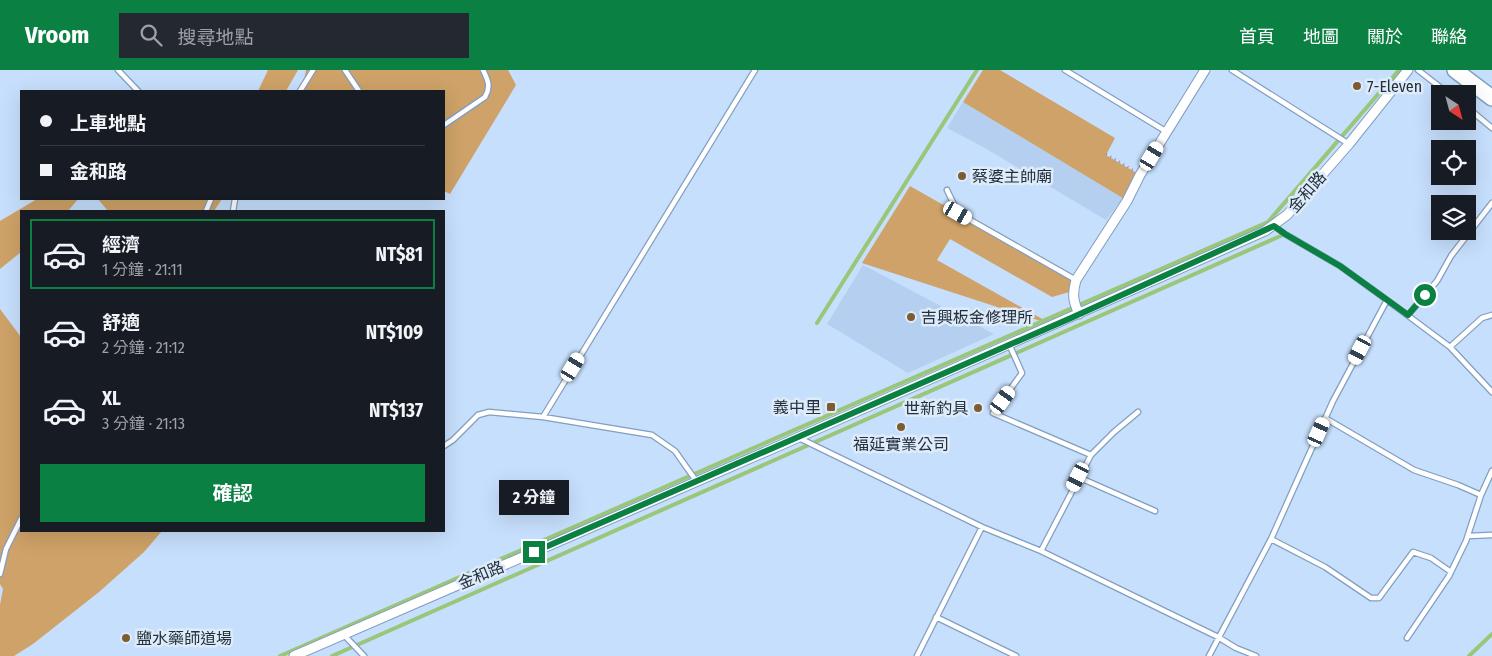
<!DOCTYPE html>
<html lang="zh-TW">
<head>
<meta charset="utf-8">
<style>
  body { margin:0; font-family:"Fira Sans Condensed","Noto Sans TC",sans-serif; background:#242831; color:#f1f3f6; height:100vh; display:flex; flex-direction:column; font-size:19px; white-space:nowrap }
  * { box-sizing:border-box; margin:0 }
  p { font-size:16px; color:#9ea1a6 }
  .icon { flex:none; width:28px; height:28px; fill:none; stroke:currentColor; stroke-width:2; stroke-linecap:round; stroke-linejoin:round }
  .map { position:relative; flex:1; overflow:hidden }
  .sheet { position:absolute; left:20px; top:140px; width:425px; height:322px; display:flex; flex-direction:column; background:#171b24; border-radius:0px; box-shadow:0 5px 20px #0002 }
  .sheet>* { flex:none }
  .guide { position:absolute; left:20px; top:20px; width:425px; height:110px; border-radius:0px; box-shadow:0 5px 20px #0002; display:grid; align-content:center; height:110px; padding:0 20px; background:#171b24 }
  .needle { width:32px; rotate:144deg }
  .controls { position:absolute; left:1431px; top:15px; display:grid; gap:10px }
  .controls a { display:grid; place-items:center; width:45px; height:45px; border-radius:0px; background:#171b24; box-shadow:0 5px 20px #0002; font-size:25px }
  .end { position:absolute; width:22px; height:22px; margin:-11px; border:6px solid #0b8043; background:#fff; box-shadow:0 0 0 2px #fff }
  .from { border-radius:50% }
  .bubble { position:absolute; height:35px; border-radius:0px; background:#171b24; box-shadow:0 5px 20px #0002; font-size:16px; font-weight:700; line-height:35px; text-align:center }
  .car { position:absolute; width:15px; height:30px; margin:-15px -8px; border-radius:6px; box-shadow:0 0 4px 1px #0007; background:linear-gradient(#fff 24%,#345 0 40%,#fff 0 76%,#345 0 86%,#fff 0) }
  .guide b { display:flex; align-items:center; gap:18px; height:48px; font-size:19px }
  .guide b+b { border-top:1px solid #363941 }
  .guide i { width:12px; height:12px; background:#f1f3f6 }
  ul { padding:9px 0 0; list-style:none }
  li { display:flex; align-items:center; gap:15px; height:70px; margin:0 10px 8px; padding:0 10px; border:2px solid transparent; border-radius:0px }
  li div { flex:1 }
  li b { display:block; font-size:19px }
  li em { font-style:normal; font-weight:700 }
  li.selected { border-color:#0b8043 }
  li>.icon { width:45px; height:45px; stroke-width:1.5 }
  .cta { display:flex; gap:10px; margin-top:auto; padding:10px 20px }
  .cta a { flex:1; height:58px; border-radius:0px; background:#0b8043; color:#fff; font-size:20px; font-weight:700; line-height:58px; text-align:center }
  header { display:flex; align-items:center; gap:30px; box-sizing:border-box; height:70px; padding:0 25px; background:#0b8043; color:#fff }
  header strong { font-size:24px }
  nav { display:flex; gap:28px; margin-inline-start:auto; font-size:18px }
  .search { width:350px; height:45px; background:#242831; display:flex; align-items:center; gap:12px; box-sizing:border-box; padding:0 18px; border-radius:0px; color:#9ea1a6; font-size:19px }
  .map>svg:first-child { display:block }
  .built { fill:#b4cff0 }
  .green { fill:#cea268 }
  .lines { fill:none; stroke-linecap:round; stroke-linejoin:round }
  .stream { stroke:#9ac679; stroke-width:4 }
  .service-casing { stroke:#829ec0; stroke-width:7 }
  .minor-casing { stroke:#829ec0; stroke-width:11 }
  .primary-casing { stroke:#829ec0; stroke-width:18 }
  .path { stroke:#8194ab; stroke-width:2.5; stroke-dasharray:1 4; stroke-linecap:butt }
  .service { stroke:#fff; stroke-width:4.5 }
  .minor { stroke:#fff; stroke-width:9 }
  .primary { stroke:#fff; stroke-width:15 }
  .route { stroke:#0b8043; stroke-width:6 }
  .poi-dot { fill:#7c5c32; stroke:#deebf9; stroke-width:2 }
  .labels { text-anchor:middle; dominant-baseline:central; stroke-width:5; stroke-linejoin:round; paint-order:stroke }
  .poi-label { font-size:16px; fill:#24303e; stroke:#deebf9; text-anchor:start }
  .street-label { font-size:16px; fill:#24303e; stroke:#deebf9 }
</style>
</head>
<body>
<header>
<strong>Vroom</strong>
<div class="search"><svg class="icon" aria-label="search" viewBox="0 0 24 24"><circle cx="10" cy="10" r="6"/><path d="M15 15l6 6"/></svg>搜尋地點</div>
<nav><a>首頁</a><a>地圖</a><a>關於</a><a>聯絡</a></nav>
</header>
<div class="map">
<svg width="1492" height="586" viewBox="0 0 1492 586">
  <rect width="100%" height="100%" fill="#c6dffc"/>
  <path class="built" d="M963,32L1123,128L1106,150L985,78L947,58Z
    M863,195L994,264L908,303L827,254Z"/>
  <path class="green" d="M268,0H298L286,21H258Z
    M306,0H508L516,15L450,124L444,121V21H302Z
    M983,0H1000L1115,68L1106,85L1140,105L1126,130L963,32Z
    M910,116L1076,210L1073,221L1052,227L950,169L937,190L1053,255L862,193Z
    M37,129H78L68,141H21V182L0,199V151Z
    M98,129H222L214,141H108Z
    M0,239L21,267V461H162L144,482L99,522L33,574L14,586H0V535L3,519L0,514Z"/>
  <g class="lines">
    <path class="stream" d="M817,253L977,0
      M280,586L1268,152L1399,0
      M332,586L1285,164
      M1469,586L1492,564"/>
    <g class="service-casing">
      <path id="service" d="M118,0L138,21
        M345,0L359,21
        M1065,0L1167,62
        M1232,0L1349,74
        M1418,0L1449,24
        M300,21L313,0
        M1468,38L1492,58
        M444,55L485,27C491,17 488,10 483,0
        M947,120L958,143L1076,210
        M206,141L211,129
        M233,141L235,129
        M1387,230L1450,277L1492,322
        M1408,245L1437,211L1451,186L1492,133
        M1009,274L1022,303L993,343L1091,385L1041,481
        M1450,277L1482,248L1492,245
        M543,347L755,0
        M1325,348L1414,400L1458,415L1481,425
        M799,368L982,457L1041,481L1218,567L1236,578L1256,586
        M444,376L453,370L478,345L489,342L543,347L652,365L675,381L697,412
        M1091,385L1114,362L1138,342
        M1078,407L1155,441
        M1468,466L1492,465
        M1271,469L1325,497L1371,528H1379L1413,482L1431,488L1451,502
        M0,504L6,479L21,449
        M936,547L1016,586
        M344,565L364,586
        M1407,568L1449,506L1466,471L1481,425L1492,401
        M917,586L982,457
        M1209,586L1271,469L1333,331L1387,230L1340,196L1285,164L1274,156"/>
    </g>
    <g class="minor-casing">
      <path id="minor" d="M1079,244C1073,231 1072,224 1076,210L1127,131L1140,105L1205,0
        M294,586L781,375L1265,161L1287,145L1349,74L1408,0"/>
    </g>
    <g class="primary-casing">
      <path id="primary" d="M1455,0L1492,28"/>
    </g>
    <path class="path" d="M1106,84L1133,100"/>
    <use href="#service" class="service"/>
    <use href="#minor" class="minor"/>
    <use href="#primary" class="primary"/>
  </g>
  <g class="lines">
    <path class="route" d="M534,482L1071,248L1274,156L1285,164L1340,196L1408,245L1425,225"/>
  </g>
  <g class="poi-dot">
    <circle cx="1357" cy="16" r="5"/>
    <circle cx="962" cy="106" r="5"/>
    <circle cx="911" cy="247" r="5"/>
    <rect x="826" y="332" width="10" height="10" rx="2.5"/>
    <circle cx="978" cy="338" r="5"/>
    <circle cx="901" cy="357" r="5"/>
    <circle cx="126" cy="568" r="5"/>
  </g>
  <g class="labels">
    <g class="poi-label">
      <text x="1367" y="16">7-Eleven</text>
      <text x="972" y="106">蔡婆主帥廟</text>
      <text x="921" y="247">吉興板金修理所</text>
      <text x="821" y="337" text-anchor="end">義中里</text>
      <text x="968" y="338" text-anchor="end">世新釣具</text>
      <text x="901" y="374" text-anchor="middle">福延實業公司</text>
      <text x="136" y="568">鹽水藥師道場</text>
    </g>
    <g class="street-label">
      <text transform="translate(1307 122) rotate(-49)">金和路</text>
      <text transform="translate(481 505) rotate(-23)">金和路</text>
    </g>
  </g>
</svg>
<div class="controls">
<a><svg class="needle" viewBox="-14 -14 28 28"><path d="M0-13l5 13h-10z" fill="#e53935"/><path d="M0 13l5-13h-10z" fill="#9ea1a6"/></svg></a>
<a><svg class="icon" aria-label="locate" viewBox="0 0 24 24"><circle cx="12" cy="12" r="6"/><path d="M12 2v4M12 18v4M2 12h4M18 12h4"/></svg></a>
<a><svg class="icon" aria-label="layers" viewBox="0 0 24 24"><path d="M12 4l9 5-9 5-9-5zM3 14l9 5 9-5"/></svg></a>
</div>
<i class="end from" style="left:1425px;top:225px"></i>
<i class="end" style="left:534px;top:482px"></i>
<div class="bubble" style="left:499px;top:410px;width:70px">2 分鐘</div>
<i class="car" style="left:1152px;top:86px;rotate:31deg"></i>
<i class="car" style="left:958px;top:143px;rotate:120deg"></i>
<i class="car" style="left:1360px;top:280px;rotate:208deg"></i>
<i class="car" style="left:573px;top:297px;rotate:31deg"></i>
<i class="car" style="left:1003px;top:330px;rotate:36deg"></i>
<i class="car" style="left:1319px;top:362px;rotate:24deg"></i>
<i class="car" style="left:1078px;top:407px;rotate:207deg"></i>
<div class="guide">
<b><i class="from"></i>上車地點</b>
<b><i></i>金和路</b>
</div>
<section class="sheet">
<ul>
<li class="selected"><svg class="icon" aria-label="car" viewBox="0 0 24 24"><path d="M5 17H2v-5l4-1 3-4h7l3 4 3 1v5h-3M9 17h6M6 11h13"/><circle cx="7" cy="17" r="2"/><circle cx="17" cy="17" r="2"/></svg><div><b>經濟</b><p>1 分鐘 · 21:11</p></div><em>NT$81</em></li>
<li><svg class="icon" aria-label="car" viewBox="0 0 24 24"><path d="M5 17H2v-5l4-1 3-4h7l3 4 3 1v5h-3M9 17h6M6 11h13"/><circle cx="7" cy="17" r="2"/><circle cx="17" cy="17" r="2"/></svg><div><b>舒適</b><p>2 分鐘 · 21:12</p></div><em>NT$109</em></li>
<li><svg class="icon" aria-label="car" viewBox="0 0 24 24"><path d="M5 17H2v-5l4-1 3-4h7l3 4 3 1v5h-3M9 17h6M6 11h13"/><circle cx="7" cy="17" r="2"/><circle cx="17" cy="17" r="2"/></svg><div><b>XL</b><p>3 分鐘 · 21:13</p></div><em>NT$137</em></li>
</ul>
<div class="cta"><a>確認</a></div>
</section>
</div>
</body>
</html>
